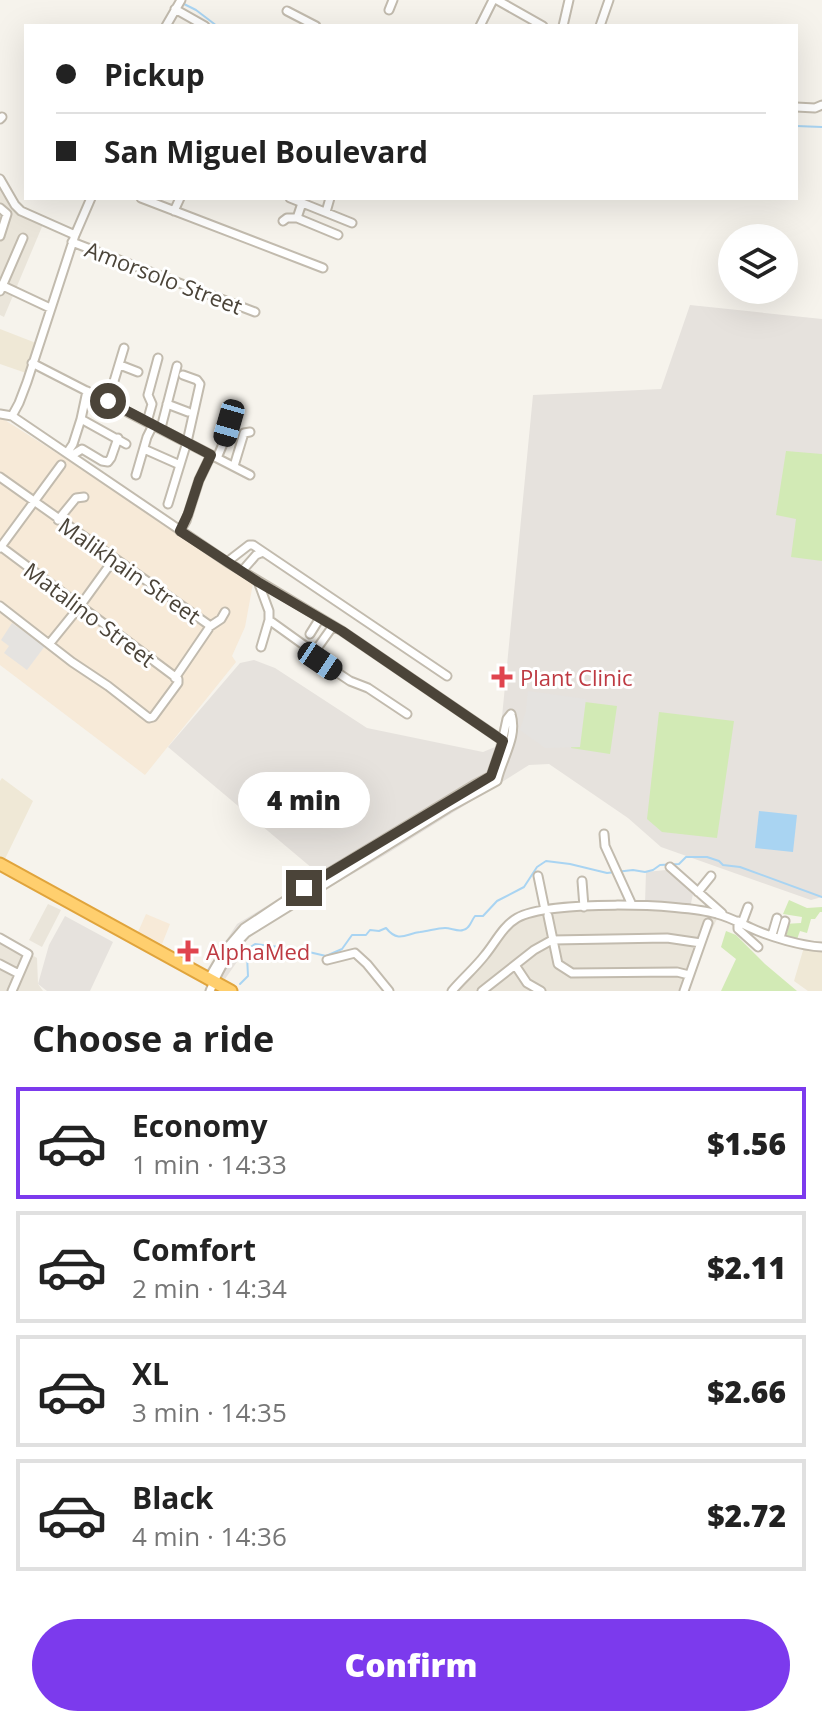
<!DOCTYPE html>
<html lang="en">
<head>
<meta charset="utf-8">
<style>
  body { margin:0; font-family:"Open Sans",sans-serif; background:#f2f2f2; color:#222; height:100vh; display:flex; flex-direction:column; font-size:30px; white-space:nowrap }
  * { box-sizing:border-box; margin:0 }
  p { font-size:26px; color:#767676 }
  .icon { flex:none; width:44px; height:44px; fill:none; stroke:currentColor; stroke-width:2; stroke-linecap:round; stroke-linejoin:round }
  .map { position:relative; height:991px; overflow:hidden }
  .sheet { display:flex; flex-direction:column; background:#fff; flex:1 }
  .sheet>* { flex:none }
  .hud { position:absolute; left:24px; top:24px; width:774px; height:176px; border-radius:0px; box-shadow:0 8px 32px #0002; display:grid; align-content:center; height:176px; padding:0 32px; background:#fff }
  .tools { position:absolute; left:718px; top:224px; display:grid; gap:16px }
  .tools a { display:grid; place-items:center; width:80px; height:80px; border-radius:50%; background:#fff; box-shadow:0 8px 32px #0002; font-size:40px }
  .end { position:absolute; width:36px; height:36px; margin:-18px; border:10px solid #4b4439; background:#fff; box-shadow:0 0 0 4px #fff }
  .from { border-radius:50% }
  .bubble { position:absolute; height:56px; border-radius:28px; background:#fff; box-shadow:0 8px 32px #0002; font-size:26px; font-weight:800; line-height:56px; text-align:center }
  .car { position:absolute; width:24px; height:48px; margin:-24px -12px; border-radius:10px; box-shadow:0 0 6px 2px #0007; background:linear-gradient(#222 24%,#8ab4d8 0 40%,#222 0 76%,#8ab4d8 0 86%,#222 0) }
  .hud b { display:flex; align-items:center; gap:28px; height:76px; font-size:30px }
  .hud b+b { border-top:2px solid #e0e0e0 }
  .hud i { width:20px; height:20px; background:#222 }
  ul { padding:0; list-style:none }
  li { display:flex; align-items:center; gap:24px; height:112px; margin:0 16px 12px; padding:0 16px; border:4px solid #e0e0e0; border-radius:0px }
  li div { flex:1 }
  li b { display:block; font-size:30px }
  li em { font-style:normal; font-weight:800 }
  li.on { border-color:#7c3aed }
  li>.icon { width:72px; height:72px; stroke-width:1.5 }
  h2 { padding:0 32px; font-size:36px; line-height:96px }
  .cta { display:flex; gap:16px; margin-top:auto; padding:16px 32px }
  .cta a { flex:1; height:92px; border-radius:48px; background:#7c3aed; color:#fff; font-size:32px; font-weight:800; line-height:92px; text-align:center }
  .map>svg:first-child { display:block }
  .residential { fill:#eae5da }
  .commercial { fill:#f7ead8 }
  .industrial { fill:#e6e2dd }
  .education { fill:#efe8d6 }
  .green { fill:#d2eab5 }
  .parking { fill:#e5e3e0 }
  .water { fill:#a9d4f2 }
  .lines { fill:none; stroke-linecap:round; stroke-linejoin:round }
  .stream { stroke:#a9d4f2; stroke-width:2 }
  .minor-casing { stroke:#c2bbae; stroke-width:11 }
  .highway-casing { stroke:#e0a43c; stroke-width:15 }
  .minor { stroke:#fff; stroke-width:7 }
  .highway { stroke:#ffcf6e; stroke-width:11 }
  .route { stroke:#4b4439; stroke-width:10 }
  .health-dot { fill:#e0444e; stroke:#fff; stroke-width:3 }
  .labels { text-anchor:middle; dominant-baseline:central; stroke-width:6; stroke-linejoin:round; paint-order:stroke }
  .street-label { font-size:22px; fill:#4b4439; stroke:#fff }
  .health-label { font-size:22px; fill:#be3a42; stroke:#fff; text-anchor:start }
</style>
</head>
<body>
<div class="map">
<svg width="822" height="991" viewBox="0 0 822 991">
  <rect width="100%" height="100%" fill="#f6f3ec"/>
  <path class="residential" d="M0,173L18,209L44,222L4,317L0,315Z
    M48,904L61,910L42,947L29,940Z
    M625,906L710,913L717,919L703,948L688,991H454L499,936L519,920L545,911Z
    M0,936L37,958L38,984L43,991H0Z"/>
  <path class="commercial" d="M0,417L254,578L245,627L232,656L236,662L145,775L0,665Z
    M146,914L170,924L162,944L138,932Z"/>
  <path class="industrial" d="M690,305L822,319V897L811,900L661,847L628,818L549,764L529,765L385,855L246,936L239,959L225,979L206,971L237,924L319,874L168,747L240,663L254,660L275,668L367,728L483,752L495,747L502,717L533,395L661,389Z
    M666,870L693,894L690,908L645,903L646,872Z
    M65,916L113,942L90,991H47L38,984L49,945Z"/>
  <path class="education" d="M0,329L36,343L26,373L0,364Z
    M2,778L33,801L3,863L0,861V781Z
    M804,947L822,948V991H808L794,981Z"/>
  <path class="green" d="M786,451L822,454V561L791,557L796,519L776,515Z
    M577,701L617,706L610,754L571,748Z
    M659,712L734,721L717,838L662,832L647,819Z
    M789,900L807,908L822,907V912H820L815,919H811L807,933L800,931L796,942L785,939L788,929L783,927L784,924L801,923L802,917L783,914Z
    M726,931L736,935L765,964L797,991H721L736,959L721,947Z"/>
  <path class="parking" d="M12,623L45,646L27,670L4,653L9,646L1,640Z
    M528,691L586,699L580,747L545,748L520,730L526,711Z"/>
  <path class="water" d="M759,811L797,815L793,852L755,848Z"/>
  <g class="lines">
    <path class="stream" d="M184,4L196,10L217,26
      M796,126L822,127
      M240,984L248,976L247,956L249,948L255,944L296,949L326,956L342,949L352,935H366L370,930L379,931L386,928C399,944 407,933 420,932C429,931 437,928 445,928C451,928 458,932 463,930C470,929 471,921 475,916H483L497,901L524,887L537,867L546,861L570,864L607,873L633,870L645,872L653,870L660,865L679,864L686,857H707L719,861L723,865L740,867L822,897"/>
    <g class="minor-casing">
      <path id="minor" d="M497,0L543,26
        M175,9L205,26
        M389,10L393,0
        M287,11L316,26
        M166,26L181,0
        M480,26L493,0
        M563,26L569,0
        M600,26L609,0
        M796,107L815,108L822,105
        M0,119L2,117
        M0,179L15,205L21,211L75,235
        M141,198L323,268
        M290,198L352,223
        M0,208L7,214L0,236
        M174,211L180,198
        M326,212L330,198
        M297,218L338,235
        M283,221L287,218H297L302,203
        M72,242L255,312
        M1,285L50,308
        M0,291L23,238
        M32,363L250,475
        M120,365L138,372
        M87,391L81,419L126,444
        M108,401L124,348
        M167,404L188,412
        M0,414L12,416L227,562L342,631L509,745
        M12,416L19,403L27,382L75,235L91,198
        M147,422L152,404L148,395L158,358
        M161,428L177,366
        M144,449L180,465
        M67,453L73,444L81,419
        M71,456L82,449L102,461L108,462L111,458L118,438
        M217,458L225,439L234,407
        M234,466L244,433L250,432
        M136,475L147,437L153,425
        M0,477L209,625V628L175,678
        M168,504L187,442L200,384L197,380L183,375
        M58,520L76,498L84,497
        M180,531L186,521L199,480L211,455
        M0,546L178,679V683L153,717L149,718L108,686L72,662L0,606
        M0,548L61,465
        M227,562L249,545H253L447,676
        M242,571L256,555L263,552
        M259,584L269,611V620L308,648L320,661L350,681L368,688L407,714
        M209,627L221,619L225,612
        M310,634L320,618
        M50,643L80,606L114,559
        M261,647L269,620
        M313,654L333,626
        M491,776L501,747L507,719L511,714
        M604,834L605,846L632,905
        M670,867L722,913
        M538,876L545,910
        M582,881L584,907
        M698,892L711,876
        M548,916L558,964L572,973L677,972L689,975
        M738,921V929L758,947
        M742,923L748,907
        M772,935L777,918
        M0,938L28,954L12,991
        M780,938L785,921
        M327,960L355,953L367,964L389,991
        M0,964L19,974
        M515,965L527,983L541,991
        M209,978L226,949L244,928L304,888L474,785L499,772
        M210,991C218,971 231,948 246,933L448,808L497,781C502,758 518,737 511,714
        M452,991C462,979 475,968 485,955C495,943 503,926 517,918C547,900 682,903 717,914C729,917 740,923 751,928C770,937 802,946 822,947
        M482,991L534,950L552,940L667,938L701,943
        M684,991L708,923"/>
    </g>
    <g class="highway-casing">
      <path id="highway" d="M0,864L231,991"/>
    </g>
    <use href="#minor" class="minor"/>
    <use href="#highway" class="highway"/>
  </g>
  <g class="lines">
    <path class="route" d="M108,401L211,455L199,480L188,514L180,531L258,582L342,631L503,741L491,776L304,888"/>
  </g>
  <g class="health-dot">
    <path d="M498 665h8v8h8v8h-8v8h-8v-8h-8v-8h8z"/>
    <path d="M184 939h8v8h8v8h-8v8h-8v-8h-8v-8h8z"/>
  </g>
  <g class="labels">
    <g class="street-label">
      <text transform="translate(164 277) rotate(21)">Amorsolo Street</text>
      <text transform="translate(130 570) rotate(35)">Malikhain Street</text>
      <text transform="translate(90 614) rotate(37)">Matalino Street</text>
    </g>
    <g class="health-label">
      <text x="520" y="677">Plant Clinic</text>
      <text x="206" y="951">AlphaMed</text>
    </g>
  </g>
</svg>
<div class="tools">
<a><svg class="icon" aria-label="layers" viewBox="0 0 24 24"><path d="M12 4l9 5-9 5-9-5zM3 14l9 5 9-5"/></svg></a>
</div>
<i class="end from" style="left:108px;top:401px"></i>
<i class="end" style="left:304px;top:888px"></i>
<div class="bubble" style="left:238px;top:772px;width:132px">4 min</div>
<i class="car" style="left:229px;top:423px;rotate:196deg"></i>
<i class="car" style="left:320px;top:661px;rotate:124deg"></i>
<div class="hud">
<b><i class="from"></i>Pickup</b>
<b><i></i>San Miguel Boulevard</b>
</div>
</div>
<section class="sheet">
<h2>Choose a ride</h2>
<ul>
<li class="on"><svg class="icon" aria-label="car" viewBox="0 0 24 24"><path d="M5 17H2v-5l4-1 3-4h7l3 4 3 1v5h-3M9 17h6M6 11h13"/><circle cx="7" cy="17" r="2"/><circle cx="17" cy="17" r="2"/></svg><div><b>Economy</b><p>1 min · 14:33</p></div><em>$1.56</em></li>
<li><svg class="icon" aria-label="car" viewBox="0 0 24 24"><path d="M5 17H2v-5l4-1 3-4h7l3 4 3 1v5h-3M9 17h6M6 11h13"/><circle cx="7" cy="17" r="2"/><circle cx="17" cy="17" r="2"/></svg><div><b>Comfort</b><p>2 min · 14:34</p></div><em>$2.11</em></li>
<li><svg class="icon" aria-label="car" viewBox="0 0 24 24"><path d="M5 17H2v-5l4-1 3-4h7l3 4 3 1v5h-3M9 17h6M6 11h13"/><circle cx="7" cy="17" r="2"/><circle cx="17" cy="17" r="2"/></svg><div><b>XL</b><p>3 min · 14:35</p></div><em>$2.66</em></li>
<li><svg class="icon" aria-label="car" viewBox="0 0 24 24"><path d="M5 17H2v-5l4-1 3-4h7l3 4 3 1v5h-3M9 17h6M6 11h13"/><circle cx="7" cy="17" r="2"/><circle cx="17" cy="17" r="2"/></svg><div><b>Black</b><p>4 min · 14:36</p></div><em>$2.72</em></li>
</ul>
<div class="cta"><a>Confirm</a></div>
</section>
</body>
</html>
